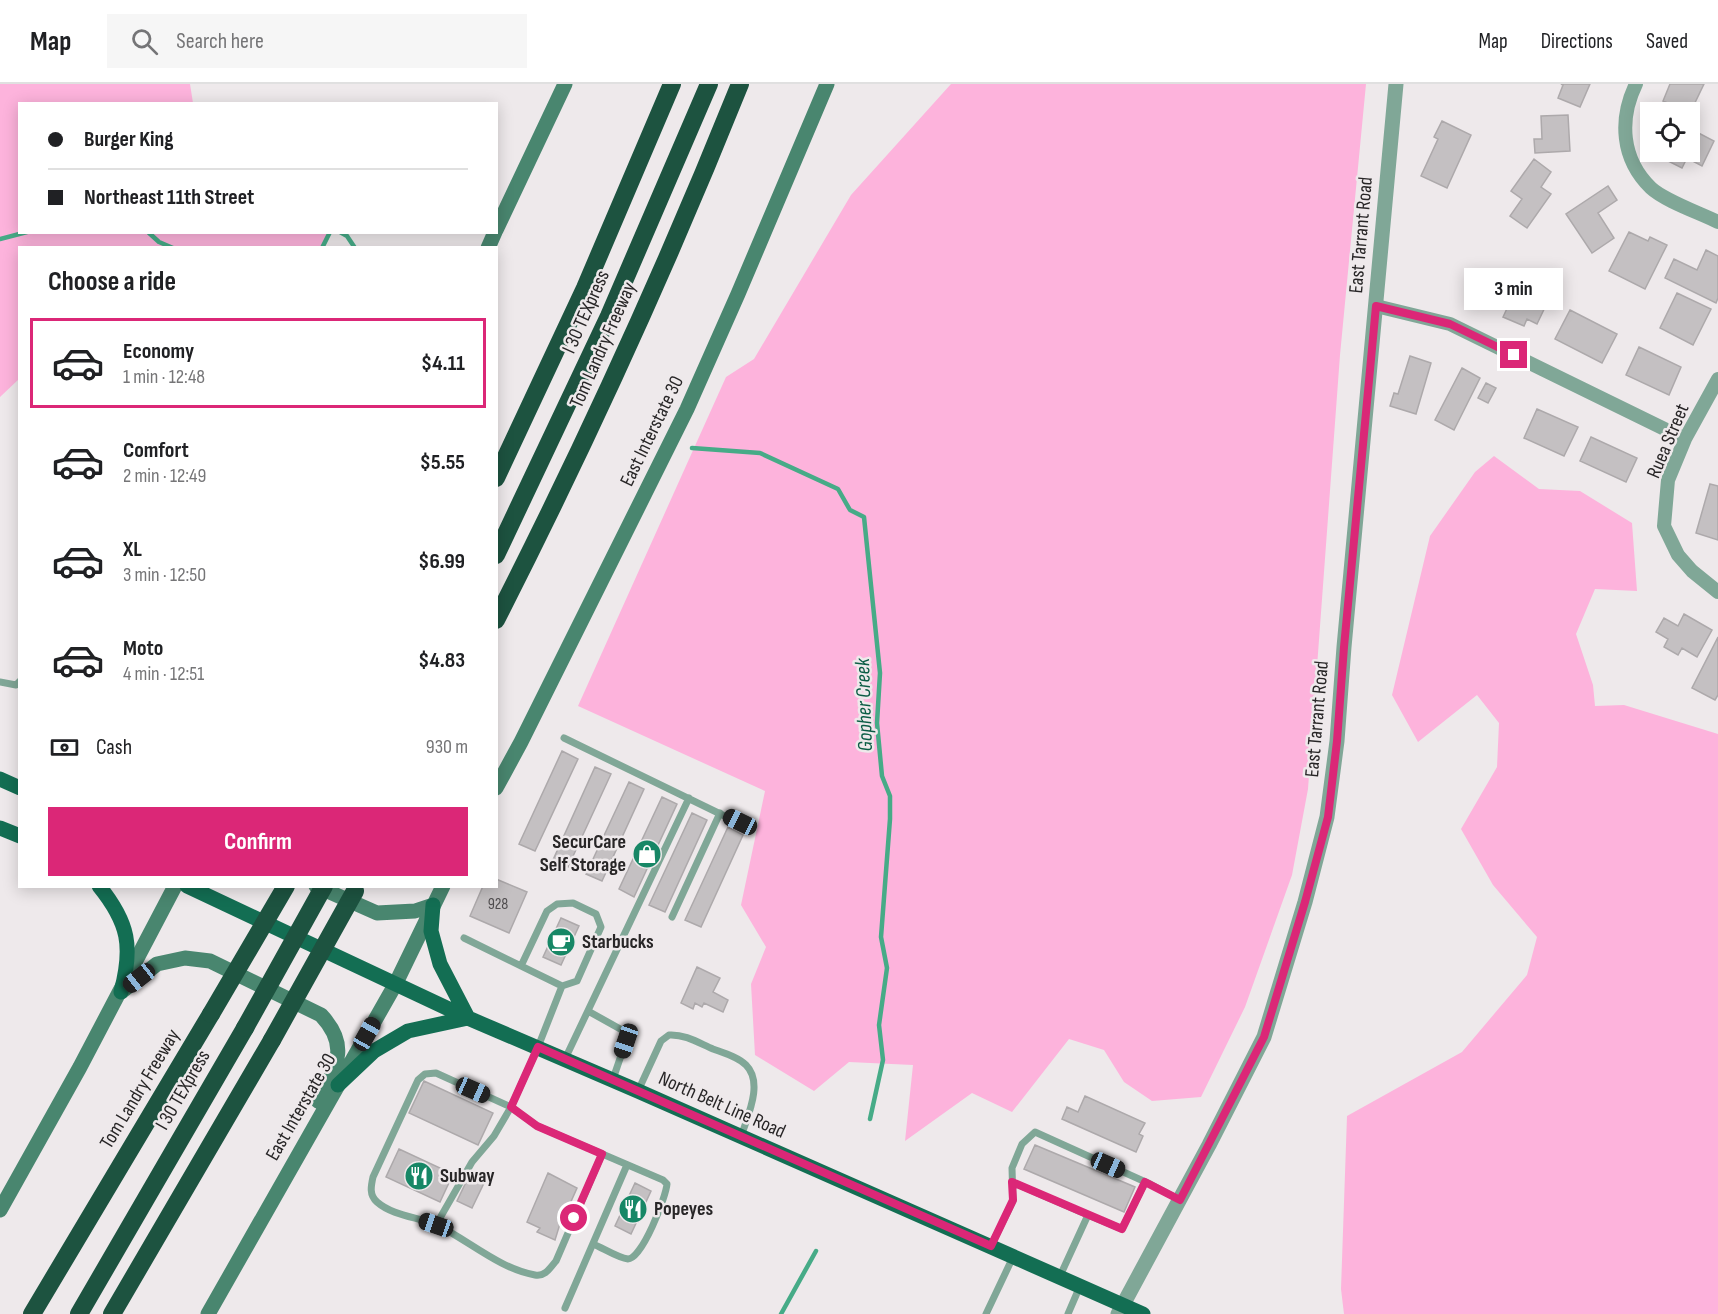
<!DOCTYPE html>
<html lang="en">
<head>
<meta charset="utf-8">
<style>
  body { margin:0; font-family:"Sofia Sans Condensed",sans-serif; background:#f6f6f6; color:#202124; height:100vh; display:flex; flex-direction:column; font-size:22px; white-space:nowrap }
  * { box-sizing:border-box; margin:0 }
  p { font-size:20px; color:#757577 }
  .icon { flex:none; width:33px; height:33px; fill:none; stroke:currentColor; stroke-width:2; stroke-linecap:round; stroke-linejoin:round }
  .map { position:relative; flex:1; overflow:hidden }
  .sheet { position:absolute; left:18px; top:162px; width:480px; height:642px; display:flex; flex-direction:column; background:#fff; border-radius:0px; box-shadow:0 3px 15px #0003 }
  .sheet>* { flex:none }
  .banner { position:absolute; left:18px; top:18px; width:480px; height:132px; border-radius:0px; box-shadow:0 3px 15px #0003; display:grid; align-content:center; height:132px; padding:0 30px; background:#fff }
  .controls { position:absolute; left:1640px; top:18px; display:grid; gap:12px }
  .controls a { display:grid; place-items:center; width:60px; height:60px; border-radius:0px; background:#fff; box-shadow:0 3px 15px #0003; font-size:30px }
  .end { position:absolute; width:27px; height:27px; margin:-14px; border:8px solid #db2777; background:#fff; box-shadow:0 0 0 3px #fff }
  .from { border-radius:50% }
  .bubble { position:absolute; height:42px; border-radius:0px; background:#fff; box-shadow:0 3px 15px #0003; font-size:20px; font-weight:700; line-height:42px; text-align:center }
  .car { position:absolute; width:18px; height:36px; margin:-18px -9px; border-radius:8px; box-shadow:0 0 4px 2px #0007; background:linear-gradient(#222 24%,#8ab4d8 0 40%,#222 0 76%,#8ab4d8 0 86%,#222 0) }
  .banner b { display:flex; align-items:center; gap:21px; height:57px; font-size:22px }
  .banner b+b { border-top:2px solid #e0e0e0 }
  .banner i { width:15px; height:15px; background:#202124 }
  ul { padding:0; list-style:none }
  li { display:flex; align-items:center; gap:18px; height:90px; margin:0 12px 9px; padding:0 18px; border:3px solid transparent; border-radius:0px }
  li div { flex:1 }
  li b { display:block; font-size:22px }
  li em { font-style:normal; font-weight:700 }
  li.active { border-color:#db2777 }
  li>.icon { width:54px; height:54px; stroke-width:1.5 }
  h2 { padding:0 30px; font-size:27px; line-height:72px }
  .pay { display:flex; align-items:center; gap:15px; height:66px; padding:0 30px; font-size:22px }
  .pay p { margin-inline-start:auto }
  .cta { display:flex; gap:12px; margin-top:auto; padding:12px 30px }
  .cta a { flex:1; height:69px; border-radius:0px; background:#db2777; color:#fff; font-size:24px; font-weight:700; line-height:69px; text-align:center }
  header { display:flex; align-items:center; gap:36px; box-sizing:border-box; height:84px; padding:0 30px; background:#fff; border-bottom:2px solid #e0e0e0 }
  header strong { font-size:28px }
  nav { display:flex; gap:33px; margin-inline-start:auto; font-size:21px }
  .search { width:420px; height:54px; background:#f6f6f6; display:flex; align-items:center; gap:15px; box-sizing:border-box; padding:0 21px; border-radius:0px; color:#757577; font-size:22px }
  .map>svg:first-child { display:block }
  .green { fill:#fdb3dc }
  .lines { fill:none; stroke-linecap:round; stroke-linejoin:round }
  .stream { stroke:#46ab87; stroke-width:4.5 }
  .building { fill:#c4c0c2; stroke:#ada9ab; stroke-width:1.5 }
  .service { stroke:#80a797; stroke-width:7 }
  .minor { stroke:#80a797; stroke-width:14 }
  .tertiary { stroke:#80a797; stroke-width:15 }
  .secondary { stroke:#49866f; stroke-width:15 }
  .primary { stroke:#136e53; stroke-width:15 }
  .motorway { stroke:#1d5340; stroke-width:18 }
  .motorway-bridge { stroke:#1d5340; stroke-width:18 }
  .route { stroke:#db2777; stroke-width:8 }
  .labels { text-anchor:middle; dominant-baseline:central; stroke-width:5; stroke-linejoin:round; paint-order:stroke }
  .number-label { font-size:16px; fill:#4f4c4e }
  .street-label { font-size:20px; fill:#282627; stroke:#eee9eb }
  .poi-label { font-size:20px; font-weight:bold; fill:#282627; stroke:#eee9eb; text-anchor:start }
  .water-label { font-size:21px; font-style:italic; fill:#0b5d45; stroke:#eee9eb }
</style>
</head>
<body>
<header>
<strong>Map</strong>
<div class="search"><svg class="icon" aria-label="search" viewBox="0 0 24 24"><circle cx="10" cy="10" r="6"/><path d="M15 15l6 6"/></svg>Search here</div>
<nav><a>Map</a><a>Directions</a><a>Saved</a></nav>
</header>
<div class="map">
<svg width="1718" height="1230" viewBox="0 0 1718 1230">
  <rect width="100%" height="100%" fill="#eee9eb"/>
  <path class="green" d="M0,0H190L193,19L20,20V148L331,149L325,163L20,164L19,295L0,313Z
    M951,0H1366L1340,271L1308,705L1292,791L1245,923L1201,1013L1152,1017L1124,998L1104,966L1069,955L1012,1028L972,1009L905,1057L913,981L849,978L814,1007L755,971L751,900L766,863L741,821L765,707L578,622L726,293L754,275L851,111Z
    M1494,372L1539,405L1580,407L1632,439L1637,507L1595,505L1576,550L1593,601L1595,622L1624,621L1718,650V1230H1344L1341,1205L1347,1032L1462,968L1527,891L1537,853L1493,801L1461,745L1497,683L1499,639L1477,611L1418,658L1392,611L1430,452L1475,388Z"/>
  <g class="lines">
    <path class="stream" d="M148,148L159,158L173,164
      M340,148L347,152L355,164
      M0,155L27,148
      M322,164L330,148
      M692,364L760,369L838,405L850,426L864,433L880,589L877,639L882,692L890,712V735L881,853L887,884L879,941L883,976L870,1035
      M781,1230L816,1167"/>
  </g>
  <path class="building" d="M1561,0H1590L1580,23L1558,14L1563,1Z
    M1670,0H1704L1690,29L1663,17Z
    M1568,31L1570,67L1535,69L1534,55H1542L1541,32Z
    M1442,37L1471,51L1447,104L1421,92L1438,55L1434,53Z
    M1689,44L1714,57L1702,82L1687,74L1682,84L1662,74L1665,68H1689Z
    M1534,75L1551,88L1541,103L1551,110L1527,144L1510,132L1522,115L1511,107Z
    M1608,102L1617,116L1598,129L1614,154L1592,169L1566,130Z
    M1629,148L1648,157L1650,153L1667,161L1645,205L1609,187Z
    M1706,166L1718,172V214L1716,219L1665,194L1674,175L1697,186Z
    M1525,186L1547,196L1538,214L1547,219L1537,240L1527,235L1524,242L1503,233Z
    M1677,209L1711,225L1693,261L1660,244Z
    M1570,226L1617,250L1602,279L1555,255Z
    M1639,263L1681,283L1669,311L1626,291Z
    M1410,272L1431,279L1416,330L1390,322L1394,309L1398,310Z
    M1462,284L1480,294L1454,346L1435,336Z
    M1486,299L1496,304L1488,319L1478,314Z
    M1537,325L1578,343L1564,372L1524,354Z
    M1591,353L1637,374L1626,398L1580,377Z
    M1710,400L1718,402V456L1696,449Z
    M1684,530L1712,546L1697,573L1682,564L1678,571L1664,563L1668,555L1656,548L1664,534L1678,542Z
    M1718,553V611L1715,616L1692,604Z
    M562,667L578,675L535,767L519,760Z
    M595,683L611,690L568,783L553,776Z
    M629,698L644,705L602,797L586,790Z
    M662,713L677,720L634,813L619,805Z
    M692,729L707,736L665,828L649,821Z
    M728,743L743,751L701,843L685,836Z
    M496,795L527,808L509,849L470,832L483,802H496Z
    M561,834L579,842L561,881L543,873Z
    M697,883L720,894L713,908L728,916L723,928L704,919L702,923L695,919L693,925L681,919Z
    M424,997L493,1029L478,1061L409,1029Z
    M1085,1012L1145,1039L1139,1050L1143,1052L1136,1068L1062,1035L1067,1023L1078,1028Z
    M1035,1061L1135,1103L1124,1128L1024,1085Z
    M399,1065L453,1090L440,1118L386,1093Z
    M548,1089L577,1104L565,1131L563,1130L555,1156L537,1148L540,1144L527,1138Z
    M469,1092L484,1099L472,1124L457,1117Z
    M635,1099L651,1107L631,1150L615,1142Z"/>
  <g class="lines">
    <path class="service" d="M0,598L16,601L20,597
      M564,654L739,739
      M672,833L720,729
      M464,854L562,902
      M588,927L622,946L626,957L613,995
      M565,975L689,714
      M638,1007L661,957L669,951C685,950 699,959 713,965C724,969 738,973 746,981C764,999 747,1033 741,1053
      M1012,1098L1088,1131L1060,1192
      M1088,1131L1122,1145L1145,1098
      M436,1141L472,1078L494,1052L511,1023L538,963L562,902L577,897L601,843L596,830L573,819L557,820L547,827L521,882
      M593,1160C603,1164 618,1174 628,1175C642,1175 666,1113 667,1100L663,1096L537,1042L511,1023L436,989L425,990L418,996L373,1093C371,1102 369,1111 377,1118C393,1132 418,1133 437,1141C468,1156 500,1185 535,1191C545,1193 550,1184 556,1177L602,1070
      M991,1162L1013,1117L1012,1084L1022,1060L1035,1048L1150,1100L1180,1116
      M565,1224L627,1081
      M986,1230L1013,1173
      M1068,1230L1080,1202"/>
    <path class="minor" d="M1636,0C1619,35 1621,75 1651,104C1665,117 1700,129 1718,138
      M1376,222L1450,240L1685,355
      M1718,295L1685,355L1668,396L1664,442L1678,471L1692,487L1718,508"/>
    <path class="tertiary" d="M1118,1230L1209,1061L1264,953L1305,818L1327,733L1337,657L1344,563L1396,0"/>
    <path class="secondary" d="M496,146L565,0
      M488,164L495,148
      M496,704L521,658L687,325L738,210L827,0
      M316,802L377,829L415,827L433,821
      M121,908L157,880L185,874L210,877L321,931C351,963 335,984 318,1017
      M0,1126L80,983L175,802
      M208,1230L395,901L443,802"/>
    <path class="primary" d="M0,695L20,704
      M0,744L20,752
      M99,802C129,839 133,863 121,908
      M187,802L468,934L638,1007L1143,1230
      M433,821L431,847L440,880L468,934
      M338,1001L374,967L408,947L468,934"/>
    <path class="motorway" d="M496,394L585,204L672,0
      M496,471L609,232L709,0
      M496,536C585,361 667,182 740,0
      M32,1230L211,930
      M79,1230L245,944
      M112,1230L272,956"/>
    <path class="motorway-bridge" d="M211,930L286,802
      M245,944L324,802
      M272,956L355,807"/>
  </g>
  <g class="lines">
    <path class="route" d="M574,1134L602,1070L537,1042L511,1023L538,963L991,1162L1013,1116L1012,1098L1122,1145L1145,1098L1180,1116L1264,953L1305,818L1328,733L1337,657L1344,563L1376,222L1450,240L1514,271"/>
  </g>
  <defs>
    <g id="shop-disc" transform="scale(1.5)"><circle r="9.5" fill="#178766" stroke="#eee9eb"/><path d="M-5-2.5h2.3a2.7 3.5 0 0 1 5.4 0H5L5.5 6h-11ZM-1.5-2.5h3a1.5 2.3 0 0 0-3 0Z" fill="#fff"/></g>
    <g id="cafe-disc" transform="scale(1.5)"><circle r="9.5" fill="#178766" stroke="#eee9eb"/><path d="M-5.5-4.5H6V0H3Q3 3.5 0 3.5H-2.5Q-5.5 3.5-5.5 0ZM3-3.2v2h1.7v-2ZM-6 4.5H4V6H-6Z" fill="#fff"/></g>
    <g id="restaurant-disc" transform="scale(1.5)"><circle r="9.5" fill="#178766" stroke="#eee9eb"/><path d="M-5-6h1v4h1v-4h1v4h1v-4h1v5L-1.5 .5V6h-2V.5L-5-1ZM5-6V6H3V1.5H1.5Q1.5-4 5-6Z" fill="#fff"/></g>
  </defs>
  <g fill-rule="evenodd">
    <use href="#shop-disc" x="647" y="770"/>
    <use href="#cafe-disc" x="561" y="858"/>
    <use href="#restaurant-disc" x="419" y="1092"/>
    <use href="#restaurant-disc" x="633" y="1125"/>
  </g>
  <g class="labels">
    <g class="number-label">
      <text x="498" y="820">928</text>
    </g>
    <g class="street-label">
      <text transform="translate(1361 151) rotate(-85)">East Tarrant Road</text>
      <text transform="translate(586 228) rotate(-66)">I 30 TEXpress</text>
      <text transform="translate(603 261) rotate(-66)">Tom Landry Freeway</text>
      <text transform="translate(652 347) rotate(-64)">East Interstate 30</text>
      <text transform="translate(1668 357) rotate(-67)">Ruea Street</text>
      <text transform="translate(1317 635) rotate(-85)">East Tarrant Road</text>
      <text transform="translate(140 1005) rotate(-59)">Tom Landry Freeway</text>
      <text transform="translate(183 1006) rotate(-60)">I 30 TEXpress</text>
      <text transform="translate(722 1021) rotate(24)">North Belt Line Road</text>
      <text transform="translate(301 1023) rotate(-60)">East Interstate 30</text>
    </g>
    <g class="poi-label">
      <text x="626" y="758" text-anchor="end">SecurCare<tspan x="626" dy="23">Self Storage</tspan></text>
      <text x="582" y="858">Starbucks</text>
      <text x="440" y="1092">Subway</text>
      <text x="654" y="1125">Popeyes</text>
    </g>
    <g class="water-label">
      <text transform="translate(864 621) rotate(-92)">Gopher Creek</text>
    </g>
  </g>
</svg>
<div class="controls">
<a><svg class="icon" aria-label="locate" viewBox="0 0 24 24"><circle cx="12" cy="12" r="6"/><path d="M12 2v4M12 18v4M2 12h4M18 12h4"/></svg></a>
</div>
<i class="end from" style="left:574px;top:1134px"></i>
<i class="end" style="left:1514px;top:271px"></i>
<div class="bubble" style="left:1464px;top:184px;width:99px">3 min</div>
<i class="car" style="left:740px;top:738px;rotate:296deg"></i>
<i class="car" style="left:139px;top:894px;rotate:232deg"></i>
<i class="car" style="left:367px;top:950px;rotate:29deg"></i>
<i class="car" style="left:626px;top:957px;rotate:199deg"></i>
<i class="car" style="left:473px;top:1006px;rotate:114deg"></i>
<i class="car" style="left:1108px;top:1081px;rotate:114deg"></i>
<i class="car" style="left:436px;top:1141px;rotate:289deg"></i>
<div class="banner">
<b><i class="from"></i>Burger King</b>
<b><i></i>Northeast 11th Street</b>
</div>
<section class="sheet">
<h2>Choose a ride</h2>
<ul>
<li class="active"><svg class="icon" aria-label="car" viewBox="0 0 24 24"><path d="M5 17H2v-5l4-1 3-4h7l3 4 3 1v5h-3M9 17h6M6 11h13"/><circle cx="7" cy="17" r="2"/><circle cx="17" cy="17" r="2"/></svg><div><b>Economy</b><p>1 min · 12:48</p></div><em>$4.11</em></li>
<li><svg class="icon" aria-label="car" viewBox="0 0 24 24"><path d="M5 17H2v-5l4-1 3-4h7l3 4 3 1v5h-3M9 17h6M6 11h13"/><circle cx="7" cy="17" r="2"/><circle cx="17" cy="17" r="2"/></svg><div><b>Comfort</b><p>2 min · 12:49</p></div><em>$5.55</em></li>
<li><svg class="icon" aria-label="car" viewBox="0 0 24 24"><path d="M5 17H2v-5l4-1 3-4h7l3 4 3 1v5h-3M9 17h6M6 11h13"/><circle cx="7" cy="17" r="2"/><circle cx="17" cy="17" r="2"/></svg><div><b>XL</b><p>3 min · 12:50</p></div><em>$6.99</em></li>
<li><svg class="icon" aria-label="car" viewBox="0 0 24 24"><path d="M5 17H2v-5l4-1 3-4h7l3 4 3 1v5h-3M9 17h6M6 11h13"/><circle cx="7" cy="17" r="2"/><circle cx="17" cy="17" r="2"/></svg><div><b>Moto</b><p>4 min · 12:51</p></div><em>$4.83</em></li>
</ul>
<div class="pay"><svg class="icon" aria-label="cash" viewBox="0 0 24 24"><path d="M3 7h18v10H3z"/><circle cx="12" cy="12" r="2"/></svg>Cash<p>930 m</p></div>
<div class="cta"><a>Confirm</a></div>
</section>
</div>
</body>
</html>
